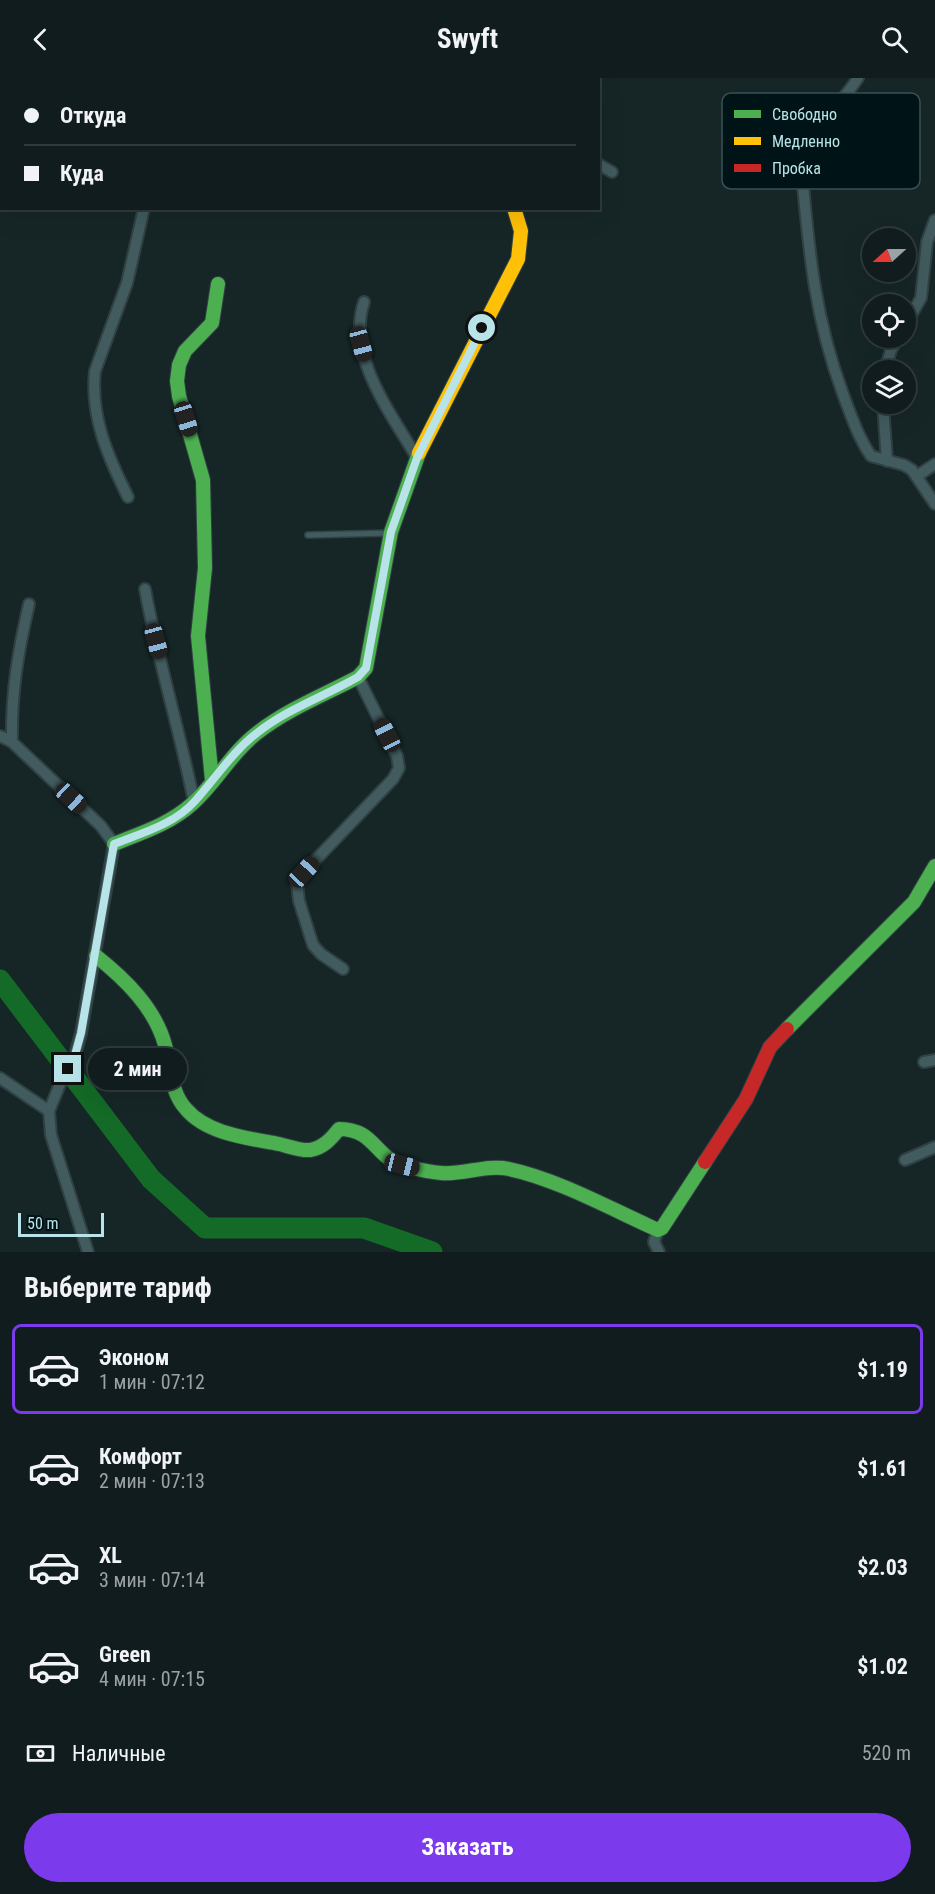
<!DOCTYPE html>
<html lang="ru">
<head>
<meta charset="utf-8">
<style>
  body { margin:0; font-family:"Roboto Condensed",sans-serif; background:#1e292a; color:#f1f3f6; height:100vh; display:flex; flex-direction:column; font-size:22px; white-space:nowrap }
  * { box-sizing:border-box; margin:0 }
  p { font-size:20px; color:#9ca1a4 }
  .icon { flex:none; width:33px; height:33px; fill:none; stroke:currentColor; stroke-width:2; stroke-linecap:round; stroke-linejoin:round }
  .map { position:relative; height:1174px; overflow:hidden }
  .details { display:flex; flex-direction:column; background:#101c1d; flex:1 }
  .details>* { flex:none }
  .banner { position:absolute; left:0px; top:0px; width:600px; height:132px; box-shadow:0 6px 24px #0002,0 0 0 2px #303a3b; display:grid; align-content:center; height:132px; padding:0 24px; background:#101c1d }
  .needle { width:39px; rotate:249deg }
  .controls { position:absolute; left:862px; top:150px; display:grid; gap:12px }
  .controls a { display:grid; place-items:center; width:54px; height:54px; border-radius:50%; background:#101c1d; box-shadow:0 6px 24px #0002,0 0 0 2px #303a3b; font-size:30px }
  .scale { position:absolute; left:18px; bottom:15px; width:86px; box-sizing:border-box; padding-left:6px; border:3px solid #b8e3e8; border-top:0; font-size:16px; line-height:21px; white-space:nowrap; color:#b8e3e8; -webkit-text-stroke:4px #001417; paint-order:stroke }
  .end { position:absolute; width:27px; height:27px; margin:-14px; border:8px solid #b8e3e8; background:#111; box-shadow:0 0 0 3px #111 }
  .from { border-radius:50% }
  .bubble { position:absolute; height:42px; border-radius:21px; background:#101c1d; box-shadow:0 6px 24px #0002,0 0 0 2px #303a3b; font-size:20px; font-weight:700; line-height:42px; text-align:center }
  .car { position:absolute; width:18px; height:36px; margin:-18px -9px; border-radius:8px; box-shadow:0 0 4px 2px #0007; background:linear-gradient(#222 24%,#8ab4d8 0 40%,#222 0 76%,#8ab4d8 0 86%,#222 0) }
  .banner b { display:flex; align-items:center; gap:21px; height:57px; font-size:22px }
  .banner b+b { border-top:2px solid #303a3b }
  .banner i { width:15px; height:15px; background:#f1f3f6 }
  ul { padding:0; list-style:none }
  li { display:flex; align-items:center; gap:18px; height:90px; margin:0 12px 9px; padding:0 12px; border:3px solid transparent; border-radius:9px }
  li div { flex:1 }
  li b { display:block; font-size:22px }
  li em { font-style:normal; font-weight:700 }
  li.active { border-color:#7c3aed }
  li>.icon { width:54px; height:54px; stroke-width:1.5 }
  h2 { padding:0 24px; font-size:27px; line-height:72px }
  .pay { display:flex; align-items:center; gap:15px; height:66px; padding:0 24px; font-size:22px }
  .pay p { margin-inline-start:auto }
  .primary-button { display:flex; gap:12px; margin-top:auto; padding:12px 24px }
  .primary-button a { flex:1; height:69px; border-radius:36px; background:#7c3aed; color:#fff; font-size:24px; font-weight:700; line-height:69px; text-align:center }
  header { display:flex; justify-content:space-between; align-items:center; height:78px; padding:0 24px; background:#101c1d; font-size:27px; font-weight:700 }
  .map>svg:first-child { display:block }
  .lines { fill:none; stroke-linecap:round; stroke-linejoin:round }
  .river { stroke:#146a27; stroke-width:21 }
  .lane-casing { stroke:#304143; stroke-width:8 }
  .street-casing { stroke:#304143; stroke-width:14 }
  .fast-casing { stroke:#304143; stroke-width:16 }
  .slow-casing { stroke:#304143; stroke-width:16 }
  .jam-casing { stroke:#304143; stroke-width:16 }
  .lane { stroke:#415b5e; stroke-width:5 }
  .street { stroke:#415b5e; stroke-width:10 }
  .fast { stroke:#4caf50; stroke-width:14 }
  .slow { stroke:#ffc107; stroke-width:14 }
  .jam { stroke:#c62828; stroke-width:14 }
  .route { stroke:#b8e3e8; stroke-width:8 }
  .key { fill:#001417; stroke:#375256; stroke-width:1.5 }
  .key-label { font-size:16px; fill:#b8e3e8 }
</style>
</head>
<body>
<header><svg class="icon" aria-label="back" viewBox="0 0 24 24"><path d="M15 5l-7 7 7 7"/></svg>Swyft<svg class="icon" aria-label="search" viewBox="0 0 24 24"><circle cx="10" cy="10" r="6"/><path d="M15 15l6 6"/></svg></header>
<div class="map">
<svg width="935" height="1174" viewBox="0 0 935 1174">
  <rect width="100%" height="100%" fill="#162627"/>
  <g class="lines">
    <path class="river" d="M0,902L151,1101L205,1150H364L432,1174"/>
    <g class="lane-casing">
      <path id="lane" d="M308,457L390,455"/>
    </g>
    <g class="street-casing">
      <path id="street" d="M858,0C837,32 807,56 802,96C809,174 815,241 843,316C851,337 858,359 871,378L904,387L912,392L935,426
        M21,2L22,0
        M170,2V0
        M531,2L532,0
        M598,86L612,94
        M0,125L2,109
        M364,224C346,278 391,335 417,380
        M906,246L921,220L927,164L935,142
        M885,292L891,272L898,260
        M883,326L887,383
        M917,398L935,386
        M128,419C108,379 90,338 95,293L127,205L144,130
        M145,511C158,583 180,653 194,724
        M0,658L12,664L101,748L114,766L81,955L75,977L60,1006L49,1033L51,1057L88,1174
        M12,664C11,615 18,574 29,526
        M343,891L321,876L313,867L299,823L297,805L304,794L393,701L399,690L397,678L358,599
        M924,984L935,982
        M0,1000L49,1033
        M905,1082L935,1069
        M658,1152L654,1164L659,1174"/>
    </g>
    <g class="fast-casing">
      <path id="fast" d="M212,702L198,558L205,490L203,402L179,318L177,303L179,287L185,273L212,245L218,206
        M114,766C141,755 170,746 192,726C216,705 231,675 257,655C288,631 324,617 358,599L366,590L391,454L419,375
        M96,878C125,901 155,930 165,967C171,988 170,1014 186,1031C207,1056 248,1060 279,1066C288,1068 300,1073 310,1072C323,1070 331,1061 339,1051C375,1051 374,1079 404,1088C416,1091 429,1094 441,1095C463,1097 487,1086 509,1091C557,1101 613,1132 658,1152L662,1150L705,1084
        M787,951L914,824L935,788"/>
    </g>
    <g class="slow-casing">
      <path id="slow" d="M419,375L518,181L521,153L514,130"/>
    </g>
    <g class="jam-casing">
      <path id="jam" d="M705,1084L746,1021L770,969L787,951"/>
    </g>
    <use href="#lane" class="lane"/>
    <use href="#street" class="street"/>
    <use href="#fast" class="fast"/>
    <use href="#slow" class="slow"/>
    <use href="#jam" class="jam"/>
  </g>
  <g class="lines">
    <path class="route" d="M68,991L75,977L81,955L114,766C142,755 175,746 195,723C215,701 233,673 257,655C287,631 325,618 358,599L366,590L391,454L417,380L482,250"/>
  </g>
  <rect x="722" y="15" width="198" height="96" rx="9" class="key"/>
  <rect x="734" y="32" width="27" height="8" fill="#4caf50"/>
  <rect x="734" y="59" width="27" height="8" fill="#ffc107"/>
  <rect x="734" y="86" width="27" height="8" fill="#c62828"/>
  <g class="key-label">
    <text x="772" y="42">Свободно</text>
    <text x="772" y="69">Медленно</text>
    <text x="772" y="96">Пробка</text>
  </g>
</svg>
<div class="controls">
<a><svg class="needle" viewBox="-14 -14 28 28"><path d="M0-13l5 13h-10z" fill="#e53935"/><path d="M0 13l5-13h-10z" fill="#9ca1a4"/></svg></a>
<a><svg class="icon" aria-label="locate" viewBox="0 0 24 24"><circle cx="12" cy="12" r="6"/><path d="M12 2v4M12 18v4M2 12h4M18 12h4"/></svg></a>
<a><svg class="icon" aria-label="layers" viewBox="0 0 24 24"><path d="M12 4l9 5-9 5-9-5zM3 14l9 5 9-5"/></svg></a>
</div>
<div class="scale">50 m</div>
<i class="end from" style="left:482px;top:250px"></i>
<i class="end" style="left:68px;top:991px"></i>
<div class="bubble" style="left:88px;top:970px;width:99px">2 мин</div>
<i class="car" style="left:361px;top:266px;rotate:165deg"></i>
<i class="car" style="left:186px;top:341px;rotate:163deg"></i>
<i class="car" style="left:156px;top:563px;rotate:165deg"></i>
<i class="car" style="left:387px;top:657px;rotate:333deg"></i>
<i class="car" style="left:71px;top:720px;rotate:133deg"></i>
<i class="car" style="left:304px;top:794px;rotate:43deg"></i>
<i class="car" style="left:402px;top:1087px;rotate:104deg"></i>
<div class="banner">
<b><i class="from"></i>Откуда</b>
<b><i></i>Куда</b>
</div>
</div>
<section class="details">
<h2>Выберите тариф</h2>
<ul>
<li class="active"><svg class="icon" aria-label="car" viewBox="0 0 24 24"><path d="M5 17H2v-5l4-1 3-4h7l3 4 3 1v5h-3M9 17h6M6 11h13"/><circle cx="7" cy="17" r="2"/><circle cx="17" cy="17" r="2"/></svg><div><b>Эконом</b><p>1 мин · 07:12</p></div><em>$1.19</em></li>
<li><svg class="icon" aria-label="car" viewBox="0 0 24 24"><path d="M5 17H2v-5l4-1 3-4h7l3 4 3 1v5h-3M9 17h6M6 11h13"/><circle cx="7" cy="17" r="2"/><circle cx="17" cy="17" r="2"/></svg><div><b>Комфорт</b><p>2 мин · 07:13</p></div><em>$1.61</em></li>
<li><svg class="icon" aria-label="car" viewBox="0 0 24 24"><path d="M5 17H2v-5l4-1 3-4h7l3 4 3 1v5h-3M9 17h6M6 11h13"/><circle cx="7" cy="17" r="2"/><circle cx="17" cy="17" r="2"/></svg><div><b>XL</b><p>3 мин · 07:14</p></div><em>$2.03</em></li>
<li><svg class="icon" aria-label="car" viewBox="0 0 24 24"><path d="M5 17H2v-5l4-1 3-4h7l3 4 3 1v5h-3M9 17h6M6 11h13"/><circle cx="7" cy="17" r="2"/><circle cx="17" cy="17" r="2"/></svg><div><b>Green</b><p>4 мин · 07:15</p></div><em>$1.02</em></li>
</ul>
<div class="pay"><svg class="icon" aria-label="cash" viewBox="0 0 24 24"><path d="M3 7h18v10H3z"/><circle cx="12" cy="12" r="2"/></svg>Наличные<p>520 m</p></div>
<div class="primary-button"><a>Заказать</a></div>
</section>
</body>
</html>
